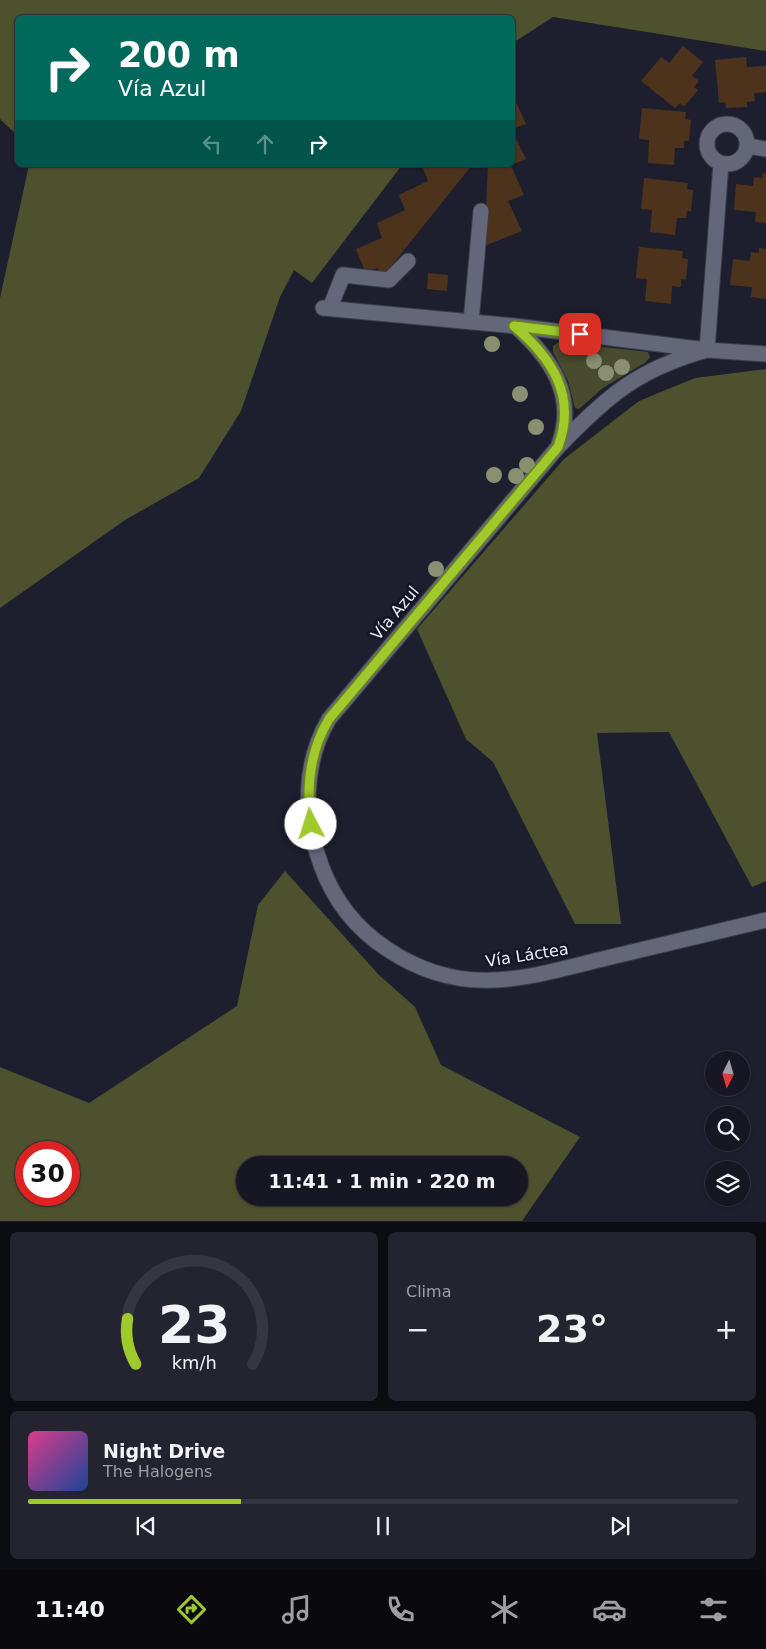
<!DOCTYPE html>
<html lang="es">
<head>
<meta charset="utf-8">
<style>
	:root { --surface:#161722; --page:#23242f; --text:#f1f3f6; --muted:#9e9fa5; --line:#353640; --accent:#a0c92b }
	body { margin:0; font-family:"DejaVu Sans",sans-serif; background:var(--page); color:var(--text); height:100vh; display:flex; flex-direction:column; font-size:19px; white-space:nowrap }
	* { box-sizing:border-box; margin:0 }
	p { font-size:16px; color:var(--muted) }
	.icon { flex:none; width:28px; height:28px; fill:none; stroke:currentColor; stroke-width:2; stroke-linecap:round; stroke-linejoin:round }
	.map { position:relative; height:1222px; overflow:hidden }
	.details { display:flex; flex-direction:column; gap:10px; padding:10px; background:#0c0d13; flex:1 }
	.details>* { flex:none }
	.banner { position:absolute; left:15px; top:15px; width:500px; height:152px; border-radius:8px; box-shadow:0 1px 4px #0004,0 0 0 1px var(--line); background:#00695c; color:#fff; overflow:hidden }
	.needle { width:32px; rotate:185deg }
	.controls { position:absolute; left:705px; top:1051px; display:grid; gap:10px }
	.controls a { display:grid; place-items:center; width:45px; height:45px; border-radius:50%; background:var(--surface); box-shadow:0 1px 4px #0004,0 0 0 1px var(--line); font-size:25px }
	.speed { position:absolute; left:15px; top:1141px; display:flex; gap:10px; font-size:25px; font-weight:700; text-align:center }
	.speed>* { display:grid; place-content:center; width:65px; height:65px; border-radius:50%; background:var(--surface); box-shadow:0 1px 4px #0004,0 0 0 1px var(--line); line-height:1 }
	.speed .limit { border:8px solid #d22; background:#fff; color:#111 }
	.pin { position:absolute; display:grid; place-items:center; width:42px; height:42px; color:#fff; margin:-21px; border-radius:10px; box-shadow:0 2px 8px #0006 }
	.me { position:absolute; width:55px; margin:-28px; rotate:355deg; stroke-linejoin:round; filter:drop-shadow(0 0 4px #0008) }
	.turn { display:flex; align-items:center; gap:18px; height:105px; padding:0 20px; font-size:22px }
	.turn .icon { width:65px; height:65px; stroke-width:2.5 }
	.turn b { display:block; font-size:35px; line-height:42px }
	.lanes { display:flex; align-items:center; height:48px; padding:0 20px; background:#0003; justify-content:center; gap:25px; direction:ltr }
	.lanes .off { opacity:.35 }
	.big { font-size:38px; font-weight:700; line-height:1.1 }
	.details .tile { flex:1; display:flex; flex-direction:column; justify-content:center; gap:8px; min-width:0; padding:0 18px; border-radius:8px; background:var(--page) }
	.details .dial { align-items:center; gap:0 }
	.dial svg { height:130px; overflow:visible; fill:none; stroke:var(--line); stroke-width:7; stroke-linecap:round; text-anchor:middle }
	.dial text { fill:var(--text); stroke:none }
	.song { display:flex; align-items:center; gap:15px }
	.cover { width:60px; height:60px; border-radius:8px; background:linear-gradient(135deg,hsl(330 70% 55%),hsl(220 70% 35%)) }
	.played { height:5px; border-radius:2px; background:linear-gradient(90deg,var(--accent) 30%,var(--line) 30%) }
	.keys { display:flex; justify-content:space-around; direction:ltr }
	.heat { display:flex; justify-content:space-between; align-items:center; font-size:28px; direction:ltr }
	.details .tiles { flex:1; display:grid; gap:10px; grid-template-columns:1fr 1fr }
	.tile:last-child { grid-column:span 2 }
	.trip { position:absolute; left:236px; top:1156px; width:292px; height:50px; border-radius:25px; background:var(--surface); box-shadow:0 1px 4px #0004,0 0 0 1px var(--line); font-weight:700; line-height:50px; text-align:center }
	.tab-bar { display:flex; height:80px; justify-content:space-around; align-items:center; background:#09090e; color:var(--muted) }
	.tab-bar .icon { width:35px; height:35px }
	.tab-bar .active { color:var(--accent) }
	.tab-bar b { font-size:22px; color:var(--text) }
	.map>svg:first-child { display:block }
</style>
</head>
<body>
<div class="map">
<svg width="766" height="1222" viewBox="0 0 766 1222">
	<rect width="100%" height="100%" fill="#1d1f2e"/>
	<!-- green -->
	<path fill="#484b2d" d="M 559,342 L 648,352 L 650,357 L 646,362 L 603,388 L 579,409 L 575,408 L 568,381 L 553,352 L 553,346 Z"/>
	<!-- forest -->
	<path fill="#4e512e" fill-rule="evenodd" d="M 0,0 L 766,0 L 766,51 L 553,17 L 513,43 L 512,18 L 18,18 L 17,135 L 0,119 Z
		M 29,165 L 402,165 L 312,283 L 294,270 L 280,297 L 241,411 L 199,478 L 125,520 L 0,608 L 0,298 Z
		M 766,369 L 766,881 L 752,887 L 669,732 L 597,733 L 621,924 L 575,924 L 493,762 L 466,739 L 417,629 L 564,459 L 639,401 L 695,378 Z
		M 285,871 L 379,975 L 415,1007 L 441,1065 L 580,1137 L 522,1221 L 0,1221 L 0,1067 L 89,1103 L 237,1006 L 258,905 ZM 26,1152 L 69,1152 L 69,1195 L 26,1195 ZM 245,1165 L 520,1165 L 520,1198 L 245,1198 Z"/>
	<!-- building -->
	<path fill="#4e331c" d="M 683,46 L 703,62 L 692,76 L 699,81 L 694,87 L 698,90 L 684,107 L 680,103 L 675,108 L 641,81 L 661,57 L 669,63 Z
		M 746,57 L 747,67 L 766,66 L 766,92 L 754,93 L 755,101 L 747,102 L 747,107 L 726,108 L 725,102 L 719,103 L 715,60 Z
		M 512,93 L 526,124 L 512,129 Z
		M 642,108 L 686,112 L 685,119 L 691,120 L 689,141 L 684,141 L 684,148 L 675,148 L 674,165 L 648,163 L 649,140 L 639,139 Z
		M 512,130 L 526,159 L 512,165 Z
		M 429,165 L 472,165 L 384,275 L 378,272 L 378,268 L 365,271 L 356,249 L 382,238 L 377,223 L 405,210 L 399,195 L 428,181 L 423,168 Z
		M 488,165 L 511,165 L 524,195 L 508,201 L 522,231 L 484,246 Z
		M 763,173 L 766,174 L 766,223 L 755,222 L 756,212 L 734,210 L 736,184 L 753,186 L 754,177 L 762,178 Z
		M 644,178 L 688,183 L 687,189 L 693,190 L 691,211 L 687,211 L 686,218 L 677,218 L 675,235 L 650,232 L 652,210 L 641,209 Z
		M 639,247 L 683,251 L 682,258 L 688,259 L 686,280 L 681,279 L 681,287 L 672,286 L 671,304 L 645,301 L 647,279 L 636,278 Z
		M 759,248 L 766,249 L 766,299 L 751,297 L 752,287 L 730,285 L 733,259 L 750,261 L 751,252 L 759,253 Z
		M 428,273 L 448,275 L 447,291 L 427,289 Z"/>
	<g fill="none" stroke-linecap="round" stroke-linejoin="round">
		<defs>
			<path id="minor" d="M707 144a20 20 0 1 1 40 0a20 20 0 1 1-40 0Z
				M 747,146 L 766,149
				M 323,308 L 515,326 L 707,350 L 766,354
				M 330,308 L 343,275 L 389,280 L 408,261
				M 471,322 L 481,211
				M 515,326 C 550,357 577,395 559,444
				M 707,350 C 638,369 607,396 558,447 L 329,719 C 303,763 303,817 321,865 C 334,901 355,928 387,949 C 466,1002 531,976 615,956 C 666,944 716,932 766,920
				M 707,350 L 721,163"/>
		</defs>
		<!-- minor casing -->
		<use href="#minor" stroke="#3a3c48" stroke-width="17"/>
		<!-- minor -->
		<use href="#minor" stroke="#636779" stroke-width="15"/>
	</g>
	<!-- trees -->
	<g fill="#8a8f72">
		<circle cx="492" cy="344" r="8"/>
		<circle cx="594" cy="361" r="8"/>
		<circle cx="622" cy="367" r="8"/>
		<circle cx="606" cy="373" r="8"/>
		<circle cx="520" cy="394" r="8"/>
		<circle cx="536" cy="427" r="8"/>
		<circle cx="527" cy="465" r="8"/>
		<circle cx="494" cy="475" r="8"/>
		<circle cx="516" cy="476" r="8"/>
		<circle cx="436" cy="569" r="8"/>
	</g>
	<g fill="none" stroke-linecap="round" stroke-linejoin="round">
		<defs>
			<path id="route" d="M 311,824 C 306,787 309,752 329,719 L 558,447 C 577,396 552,358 514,326 L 580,334"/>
		</defs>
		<!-- route casing -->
		<use href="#route" stroke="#68831c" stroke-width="12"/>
		<!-- route -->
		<use href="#route" stroke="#a0c92b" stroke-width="9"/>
	</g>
	<g text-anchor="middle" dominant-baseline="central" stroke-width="5" stroke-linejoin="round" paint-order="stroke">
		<!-- street labels -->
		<g font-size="16" fill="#edeffa" stroke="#141624">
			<text transform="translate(395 613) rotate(-50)">Vía Azul</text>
			<text transform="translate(527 955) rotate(-9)">Vía Láctea</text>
		</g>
	</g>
</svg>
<div class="controls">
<a><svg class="needle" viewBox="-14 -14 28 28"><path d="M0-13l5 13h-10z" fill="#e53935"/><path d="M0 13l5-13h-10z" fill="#9e9fa5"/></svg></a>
<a><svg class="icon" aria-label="search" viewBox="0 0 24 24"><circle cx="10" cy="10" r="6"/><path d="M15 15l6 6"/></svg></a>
<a><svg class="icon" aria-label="layers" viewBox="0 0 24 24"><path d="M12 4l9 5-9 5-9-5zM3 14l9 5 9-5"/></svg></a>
</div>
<div class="speed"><div class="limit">30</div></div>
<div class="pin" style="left:580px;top:334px;background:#d93025"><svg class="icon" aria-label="arrive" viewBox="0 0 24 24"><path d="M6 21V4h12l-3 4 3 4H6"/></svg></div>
<svg class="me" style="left:311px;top:824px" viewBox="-20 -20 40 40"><circle r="19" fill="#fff"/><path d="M0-13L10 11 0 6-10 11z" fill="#a0c92b"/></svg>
<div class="trip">11:41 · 1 min · 220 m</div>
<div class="banner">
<div class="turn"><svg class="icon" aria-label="right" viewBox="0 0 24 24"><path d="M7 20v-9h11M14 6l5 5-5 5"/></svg><div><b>200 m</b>Vía Azul</div></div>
<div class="lanes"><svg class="icon off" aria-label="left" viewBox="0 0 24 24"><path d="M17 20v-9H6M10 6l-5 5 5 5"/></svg><svg class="icon off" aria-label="ahead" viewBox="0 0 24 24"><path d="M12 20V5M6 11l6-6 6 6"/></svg><svg class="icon" aria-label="right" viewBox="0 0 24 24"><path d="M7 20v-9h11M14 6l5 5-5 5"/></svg></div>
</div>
</div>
<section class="details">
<div class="tiles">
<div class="tile dial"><svg viewBox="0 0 100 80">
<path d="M14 69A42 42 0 1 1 86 69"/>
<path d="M14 69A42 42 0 0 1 9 41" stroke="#a0c92b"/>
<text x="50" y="56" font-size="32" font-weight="700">23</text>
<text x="50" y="72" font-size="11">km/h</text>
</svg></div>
<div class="tile"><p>Clima</p>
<div class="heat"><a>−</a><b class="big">23°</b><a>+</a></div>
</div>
<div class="tile">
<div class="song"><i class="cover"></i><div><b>Night Drive</b><p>The Halogens</p></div></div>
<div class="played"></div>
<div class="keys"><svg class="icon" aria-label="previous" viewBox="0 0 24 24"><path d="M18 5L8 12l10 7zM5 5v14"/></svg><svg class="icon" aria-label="pause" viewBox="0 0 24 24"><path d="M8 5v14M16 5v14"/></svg><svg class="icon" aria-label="next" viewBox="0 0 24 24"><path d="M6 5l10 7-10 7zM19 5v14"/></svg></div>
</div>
</div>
</section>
<nav class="tab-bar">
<b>11:40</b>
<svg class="icon active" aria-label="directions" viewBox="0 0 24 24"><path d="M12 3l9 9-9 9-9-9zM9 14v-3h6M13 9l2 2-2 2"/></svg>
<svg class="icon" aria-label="music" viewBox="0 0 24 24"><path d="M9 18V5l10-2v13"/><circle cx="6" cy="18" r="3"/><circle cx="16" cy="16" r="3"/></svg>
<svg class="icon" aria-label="phone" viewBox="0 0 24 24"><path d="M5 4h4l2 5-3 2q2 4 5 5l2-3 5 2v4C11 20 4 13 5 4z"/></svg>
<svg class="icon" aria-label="climate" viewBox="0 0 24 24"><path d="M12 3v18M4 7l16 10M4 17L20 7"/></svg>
<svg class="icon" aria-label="car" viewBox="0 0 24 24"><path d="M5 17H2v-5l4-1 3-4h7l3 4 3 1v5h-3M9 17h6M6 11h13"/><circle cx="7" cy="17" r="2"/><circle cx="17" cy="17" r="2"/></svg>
<svg class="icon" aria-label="filters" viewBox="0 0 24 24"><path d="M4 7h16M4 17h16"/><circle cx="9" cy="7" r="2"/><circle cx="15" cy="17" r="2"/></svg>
</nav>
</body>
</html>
